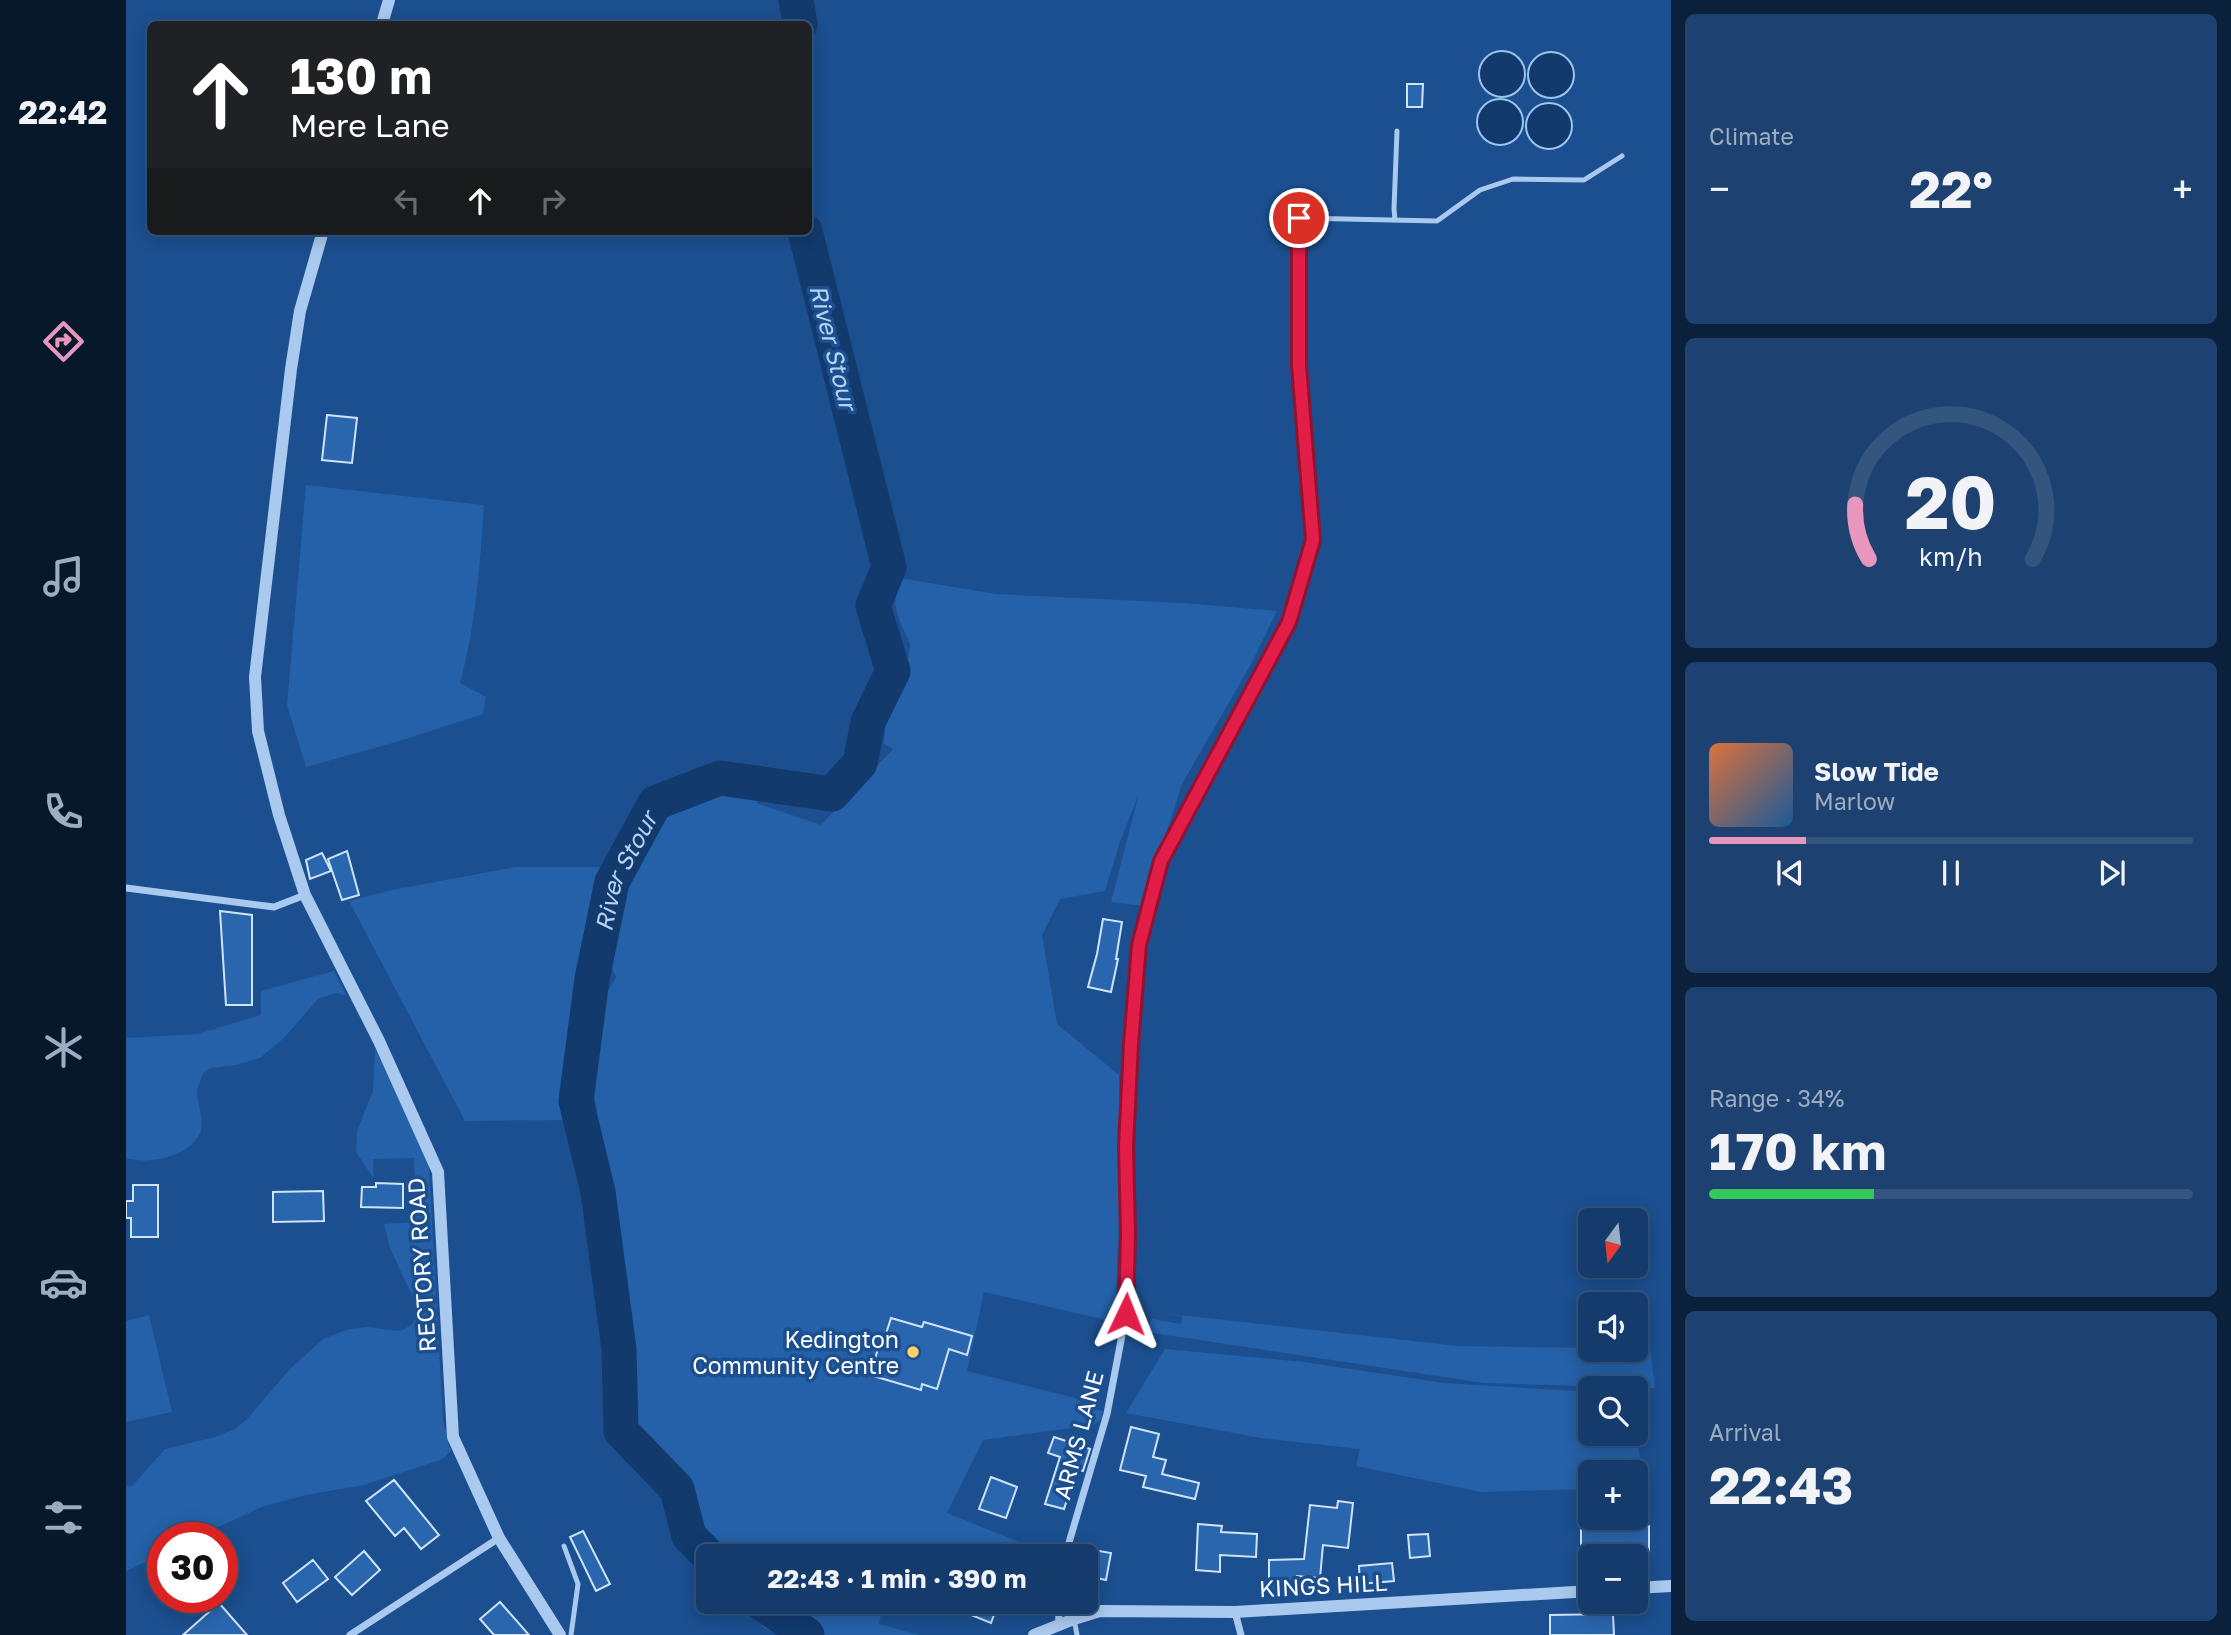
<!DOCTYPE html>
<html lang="en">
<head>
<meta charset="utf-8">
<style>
	:root { --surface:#143b6b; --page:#1d4271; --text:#f1f3f6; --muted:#9dadc1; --line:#33557e; --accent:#e797bd }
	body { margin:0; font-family:"Golos Text",sans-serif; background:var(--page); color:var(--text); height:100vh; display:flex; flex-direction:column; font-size:26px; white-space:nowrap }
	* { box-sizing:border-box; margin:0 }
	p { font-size:23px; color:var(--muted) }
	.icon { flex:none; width:38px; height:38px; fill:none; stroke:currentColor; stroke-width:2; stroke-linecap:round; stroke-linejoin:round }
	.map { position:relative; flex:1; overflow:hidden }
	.details { display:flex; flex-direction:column; gap:14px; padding:14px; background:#0b203b; width:560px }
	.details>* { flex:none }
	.guide { position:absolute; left:21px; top:21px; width:665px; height:214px; border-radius:10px; box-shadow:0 4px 18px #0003,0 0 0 2px var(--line); background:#202124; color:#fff; overflow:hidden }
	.needle { width:46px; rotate:195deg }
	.controls { position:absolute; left:1452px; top:1208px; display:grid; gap:14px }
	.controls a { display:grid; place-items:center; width:70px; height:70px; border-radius:10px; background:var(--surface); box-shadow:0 4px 18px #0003,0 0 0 2px var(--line); font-size:35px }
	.speed { position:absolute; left:21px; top:1522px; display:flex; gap:14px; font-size:35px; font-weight:700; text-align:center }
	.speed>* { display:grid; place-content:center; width:91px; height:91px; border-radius:50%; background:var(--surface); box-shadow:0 4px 18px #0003,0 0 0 2px var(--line); line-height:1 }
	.speed .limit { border:10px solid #d22; background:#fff; color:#111 }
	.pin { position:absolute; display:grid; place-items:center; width:60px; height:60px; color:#fff; margin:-30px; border:4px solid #fff; border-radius:50%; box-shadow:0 2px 7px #0007 }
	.me { position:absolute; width:77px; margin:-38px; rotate:2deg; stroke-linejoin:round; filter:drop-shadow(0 0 5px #0008) }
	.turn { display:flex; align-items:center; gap:24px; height:147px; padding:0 28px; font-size:32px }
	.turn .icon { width:91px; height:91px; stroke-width:2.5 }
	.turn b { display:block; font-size:49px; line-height:60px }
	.lanes { display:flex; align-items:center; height:66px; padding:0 28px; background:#0003; justify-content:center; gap:35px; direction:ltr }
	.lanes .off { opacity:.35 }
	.big { font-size:52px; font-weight:700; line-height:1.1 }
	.details .tile { flex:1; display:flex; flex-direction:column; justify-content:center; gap:10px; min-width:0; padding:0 24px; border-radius:10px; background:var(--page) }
	.details .dial { align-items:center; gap:0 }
	.dial svg { height:182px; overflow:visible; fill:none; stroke:var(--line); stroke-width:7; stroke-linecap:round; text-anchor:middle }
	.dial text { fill:var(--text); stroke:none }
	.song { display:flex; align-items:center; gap:21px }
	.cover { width:84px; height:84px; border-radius:10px; background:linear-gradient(135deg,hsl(20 70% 55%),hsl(210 70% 35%)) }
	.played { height:7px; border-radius:4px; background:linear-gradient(90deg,var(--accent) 20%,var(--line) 20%) }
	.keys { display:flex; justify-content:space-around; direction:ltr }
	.heat { display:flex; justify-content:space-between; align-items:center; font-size:38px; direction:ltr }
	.charge { height:10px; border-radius:5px; background:linear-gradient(90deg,#34c759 34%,var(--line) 0) }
	.trip { position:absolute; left:570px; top:1544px; width:402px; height:70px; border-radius:10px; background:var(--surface); box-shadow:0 4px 18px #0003,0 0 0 2px var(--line); font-weight:700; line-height:70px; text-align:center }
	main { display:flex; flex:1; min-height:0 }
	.tabs { display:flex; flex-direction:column; width:126px; justify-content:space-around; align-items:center; background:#08182b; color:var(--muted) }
	.tabs .icon { width:49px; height:49px }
	.tabs .selected { color:var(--accent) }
	.tabs b { font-size:32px; color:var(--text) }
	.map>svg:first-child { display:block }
</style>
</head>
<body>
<main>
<nav class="tabs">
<b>22:42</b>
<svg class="icon selected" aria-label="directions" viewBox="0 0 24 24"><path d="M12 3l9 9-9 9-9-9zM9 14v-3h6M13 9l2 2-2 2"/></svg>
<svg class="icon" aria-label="music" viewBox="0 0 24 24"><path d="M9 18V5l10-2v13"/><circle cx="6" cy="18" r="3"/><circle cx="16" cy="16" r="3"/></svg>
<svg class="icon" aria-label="phone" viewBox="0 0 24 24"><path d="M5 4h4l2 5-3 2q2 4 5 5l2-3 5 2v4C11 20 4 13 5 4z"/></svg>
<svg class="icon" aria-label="climate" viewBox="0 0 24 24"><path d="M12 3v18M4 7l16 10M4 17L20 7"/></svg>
<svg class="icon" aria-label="car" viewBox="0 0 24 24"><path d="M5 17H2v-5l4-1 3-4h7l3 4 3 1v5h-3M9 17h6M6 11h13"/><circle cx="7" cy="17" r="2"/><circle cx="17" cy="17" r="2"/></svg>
<svg class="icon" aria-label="filters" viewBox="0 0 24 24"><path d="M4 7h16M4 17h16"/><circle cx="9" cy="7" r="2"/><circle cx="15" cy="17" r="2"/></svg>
</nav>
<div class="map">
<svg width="1545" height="1635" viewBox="0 0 1545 1635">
	<rect width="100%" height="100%" fill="#1b4f8f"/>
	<!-- green -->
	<path fill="#2461a8" d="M 180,485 L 358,505 C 354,564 350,626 334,683 L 360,697 L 357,714 L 267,743 L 180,767 L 161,705 Z
		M 773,578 L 870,594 L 1057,603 L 1151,611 L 1124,666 L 1056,784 L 1017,906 L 985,902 L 1013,793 L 993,845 L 979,891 L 934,899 L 916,935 L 931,1024 L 993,1075 L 995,1171 L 989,1322 L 858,1292 L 841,1371 L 949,1398 L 981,1414 L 968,1425 L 857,1440 L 821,1513 L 928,1556 L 854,1556 L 845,1551 L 842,1556 L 583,1556 L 583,1571 L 557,1532 L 541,1493 L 495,1440 L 486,1416 L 484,1343 L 449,1120 L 339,1121 L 223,901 L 266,890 L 389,867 L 481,867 L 473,889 L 448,1062 L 448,1075 L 456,1096 L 450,1118 L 471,1110 L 463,1068 L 477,1000 L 490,977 L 481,958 L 487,917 L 492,902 L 503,882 L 498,876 C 502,866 504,854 509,844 C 524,816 564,785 596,781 C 611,778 630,782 645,783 L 636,798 L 630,803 L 695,825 L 767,749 L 758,744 L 761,704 L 770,684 L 781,668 L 784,644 L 774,622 L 769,604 Z
		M 208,971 L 220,995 L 209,993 L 192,999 L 158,1038 L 134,1058 L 110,1065 L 85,1068 L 78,1072 C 75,1079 71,1087 71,1094 C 72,1106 79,1121 74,1133 C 64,1157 22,1165 0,1158 L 0,1038 L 71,1034 L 135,1015 L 135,991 Z
		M 249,1049 L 302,1151 L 317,1419 L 318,1427 L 327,1437 L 322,1444 L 325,1450 L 317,1459 L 238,1485 L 180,1495 L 138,1506 L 68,1538 L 37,1538 L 37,1554 L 0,1571 L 0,1486 L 6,1486 L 39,1449 L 89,1437 L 109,1429 L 120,1420 L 164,1369 L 197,1339 L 223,1329 L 242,1327 L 271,1331 L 277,1330 L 286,1324 L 291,1312 L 288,1300 L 264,1248 L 258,1224 L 290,1222 L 288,1158 L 247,1159 L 248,1179 L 230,1152 L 231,1131 L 247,1091 Z
		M 1036,1313 L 1332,1346 L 1524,1349 L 1529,1388 L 1358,1383 L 1020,1332 L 1026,1319 L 1055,1324 L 1056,1316 Z
		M 23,1315 L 46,1412 L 0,1422 L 0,1321 Z
		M 1039,1349 L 1178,1362 L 1318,1383 L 1465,1392 L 1465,1433 L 1510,1433 L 1519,1488 L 1510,1488 L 1510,1472 L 1465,1472 L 1465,1489 L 1355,1492 L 1230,1466 L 1234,1449 L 1135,1438 L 1000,1413 Z
		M 610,1601 L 758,1601 L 753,1624 L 793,1635 L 651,1635 L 639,1628 Z"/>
	<!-- water -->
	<path fill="#123a6d" stroke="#9cc4f0" stroke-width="2" d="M1353 74a23 23 0 1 1 46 0a23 23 0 1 1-46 0Z
		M1402 75a23 23 0 1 1 46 0a23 23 0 1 1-46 0Z
		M1351 122a23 23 0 1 1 46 0a23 23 0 1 1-46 0Z
		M1400 126a23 23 0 1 1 46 0a23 23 0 1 1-46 0Z"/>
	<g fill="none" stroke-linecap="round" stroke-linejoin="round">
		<!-- river -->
		<g stroke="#123a6d" stroke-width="35">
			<path d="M 670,0 L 674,24"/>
			<path id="s1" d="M 583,1556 L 563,1536 L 551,1489 L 495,1431 L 493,1349 L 472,1192 L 450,1101 L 466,979 L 486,882 L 529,803 L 594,778 L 706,794 L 734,763 L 742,722 L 767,671 L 747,606 L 763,567 L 679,231"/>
			<path d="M 633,1601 L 681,1635"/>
		</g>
	</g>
	<!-- building -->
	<path fill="#2a66ad" stroke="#cfe3fa" stroke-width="2" d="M 1281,84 L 1297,84 L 1296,107 L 1281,107 Z
		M 201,415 L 231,418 L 226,463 L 196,460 Z
		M 221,851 L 233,895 L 216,900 L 202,859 Z
		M 196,853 L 205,871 L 184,879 L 180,860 Z
		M 94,911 L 126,915 L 126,1005 L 100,1005 Z
		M 977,919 L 996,922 L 990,959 L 992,959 L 985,992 L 962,987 L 971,954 Z
		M 250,1183 L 277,1184 L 277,1208 L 235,1207 L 236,1187 L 250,1187 Z
		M 7,1185 L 32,1185 L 32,1237 L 5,1237 L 5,1218 L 0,1218 L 0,1201 L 7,1201 Z
		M 197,1191 L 198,1221 L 147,1222 L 147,1192 Z
		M 765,1318 L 796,1327 L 798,1322 L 846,1336 L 841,1355 L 823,1349 L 811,1389 L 796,1384 L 795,1390 L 744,1375 L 755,1339 L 758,1340 Z
		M 1005,1427 L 1033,1434 L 1027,1457 L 1040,1460 L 1036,1474 L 1073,1483 L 1069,1499 L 1017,1487 L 1020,1476 L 994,1470 Z
		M 928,1437 L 964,1449 L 957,1471 L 951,1469 L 938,1509 L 919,1504 L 934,1457 L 922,1453 Z
		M 865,1477 L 891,1487 L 880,1518 L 853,1509 Z
		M 268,1480 L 313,1535 L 295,1549 L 278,1528 L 269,1536 L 240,1501 Z
		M 1212,1501 L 1227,1503 L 1222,1548 L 1197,1545 L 1194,1578 L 1171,1576 L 1171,1593 L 1143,1593 L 1143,1560 L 1178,1559 L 1184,1505 L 1211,1508 Z
		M 1072,1524 L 1096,1526 L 1095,1532 L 1131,1534 L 1130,1557 L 1094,1555 L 1094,1572 L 1070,1570 Z
		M 1523,1526 L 1523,1553 L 1472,1553 L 1472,1551 L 1455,1551 L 1455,1527 Z
		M 457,1531 L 484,1584 L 470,1591 L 444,1537 Z
		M 1302,1534 L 1304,1556 L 1284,1558 L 1282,1535 Z
		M 961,1549 L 985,1553 L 980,1580 L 961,1576 Z
		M 238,1551 L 254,1570 L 226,1595 L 209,1577 Z
		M 187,1560 L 202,1579 L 171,1602 L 157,1583 Z
		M 1266,1563 L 1268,1581 L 1234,1584 L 1233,1566 Z
		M 850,1601 L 873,1601 L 865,1623 L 845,1615 Z
		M 374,1602 L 403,1635 L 368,1635 L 354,1619 Z
		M 93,1603 L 121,1635 L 57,1635 Z
		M 1487,1614 L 1488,1635 L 1424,1635 L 1424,1615 Z"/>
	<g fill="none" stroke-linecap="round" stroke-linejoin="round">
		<!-- service -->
		<path stroke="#a9c9ee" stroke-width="5" d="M 1269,220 L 1268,209 L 1271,131
			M 1013,945 L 1035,861 L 1163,622 L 1187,540 L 1173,365 L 1173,218 L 1311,221 L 1354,190 L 1387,179 L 1458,180 L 1496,156
			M 982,1334 L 996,1337
			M 438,1546 L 452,1584 L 445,1635
			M 948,1619 L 951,1635"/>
		<!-- minor -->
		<path stroke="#a9c9ee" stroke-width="7" d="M 0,888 L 148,907 L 179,895
			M 939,1556 L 981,1414 L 1000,1314 L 1002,1234 L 1000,1145 L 1005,1044 L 1013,945
			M 932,1601 L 933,1624
			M 1109,1612 L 1115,1635
			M 224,1635 L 373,1538"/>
		<!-- tertiary -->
		<path stroke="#a9c9ee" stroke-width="12" d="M 256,24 L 263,0
			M 197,231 L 174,311 L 165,369 L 129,677 L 132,731 L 153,815 L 179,895 L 253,1041 L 312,1172 L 327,1437 L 373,1538 L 434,1635
			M 1510,1588 L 1545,1586
			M 908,1635 L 948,1619 L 974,1611 L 1109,1612 L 1465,1591"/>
	</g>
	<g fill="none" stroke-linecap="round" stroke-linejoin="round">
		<defs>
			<path id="route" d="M 1000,1314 L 1002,1234 L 1000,1146 L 1005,1044 L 1013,945 L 1035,861 L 1163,622 L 1187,540 L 1173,365 L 1173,218"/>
		</defs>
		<!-- route casing -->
		<use href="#route" stroke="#92132f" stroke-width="18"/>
		<!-- route -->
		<use href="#route" stroke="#e11d48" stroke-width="12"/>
	</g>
	<!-- markers -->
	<circle fill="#ffd166" stroke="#1b4f8f" stroke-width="2.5" cx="787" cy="1352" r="7"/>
	<g text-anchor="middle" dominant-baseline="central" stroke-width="7" stroke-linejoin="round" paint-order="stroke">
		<!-- street labels -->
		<g font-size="23" fill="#fff" stroke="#1b4f8f">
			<text transform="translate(295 1265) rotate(-94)">RECTORY ROAD</text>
			<text transform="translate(952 1435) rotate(-75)">ARMS LANE</text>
			<text transform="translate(1197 1585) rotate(-3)">KINGS HILL</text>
		</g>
		<!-- poi labels -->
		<g font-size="23" fill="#fff" stroke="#1b4f8f" text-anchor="end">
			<text x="773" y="1339">Kedington<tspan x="773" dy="26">Community Centre</tspan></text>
		</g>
		<!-- water labels -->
		<g font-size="24" font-style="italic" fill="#b5d3f5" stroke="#1b4f8f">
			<text transform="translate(708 347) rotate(76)">River Stour</text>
			<text stroke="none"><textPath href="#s1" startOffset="728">River Stour</textPath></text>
		</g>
	</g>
</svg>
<div class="controls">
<a><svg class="needle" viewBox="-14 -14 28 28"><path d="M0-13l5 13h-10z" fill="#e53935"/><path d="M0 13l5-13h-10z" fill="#9dadc1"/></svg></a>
<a><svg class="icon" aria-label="sound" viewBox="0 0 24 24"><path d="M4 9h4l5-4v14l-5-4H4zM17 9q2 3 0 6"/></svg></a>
<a><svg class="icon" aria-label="search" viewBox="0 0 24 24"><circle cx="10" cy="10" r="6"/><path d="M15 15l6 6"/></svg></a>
<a>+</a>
<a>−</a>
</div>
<div class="speed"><div class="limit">30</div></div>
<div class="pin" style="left:1173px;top:218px;background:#d93025"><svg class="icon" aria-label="arrive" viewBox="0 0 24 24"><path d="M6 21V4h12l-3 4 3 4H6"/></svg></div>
<svg class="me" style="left:1000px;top:1314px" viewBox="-20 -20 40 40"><path d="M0-17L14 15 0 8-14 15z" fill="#e11d48" stroke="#fff" stroke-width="4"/></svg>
<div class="trip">22:43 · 1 min · 390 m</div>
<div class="guide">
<div class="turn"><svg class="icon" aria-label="ahead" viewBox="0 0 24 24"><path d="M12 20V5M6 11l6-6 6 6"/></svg><div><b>130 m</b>Mere Lane</div></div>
<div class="lanes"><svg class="icon off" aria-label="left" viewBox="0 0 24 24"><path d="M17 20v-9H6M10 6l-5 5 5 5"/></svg><svg class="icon" aria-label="ahead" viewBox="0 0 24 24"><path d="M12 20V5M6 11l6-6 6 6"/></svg><svg class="icon off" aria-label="right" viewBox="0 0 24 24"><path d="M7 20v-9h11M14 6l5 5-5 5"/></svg></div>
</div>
</div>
<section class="details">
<div class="tile"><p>Climate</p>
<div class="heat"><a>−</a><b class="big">22°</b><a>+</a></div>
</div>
<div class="tile dial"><svg viewBox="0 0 100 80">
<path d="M14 69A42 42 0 1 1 86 69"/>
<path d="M14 69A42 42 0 0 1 8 45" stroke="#e797bd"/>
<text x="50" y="56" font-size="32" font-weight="700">20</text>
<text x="50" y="72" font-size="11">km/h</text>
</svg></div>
<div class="tile">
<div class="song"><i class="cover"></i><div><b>Slow Tide</b><p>Marlow</p></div></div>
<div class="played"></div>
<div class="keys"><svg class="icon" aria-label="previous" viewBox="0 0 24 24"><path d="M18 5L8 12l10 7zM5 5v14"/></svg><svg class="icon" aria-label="pause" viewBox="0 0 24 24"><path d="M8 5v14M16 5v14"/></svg><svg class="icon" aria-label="next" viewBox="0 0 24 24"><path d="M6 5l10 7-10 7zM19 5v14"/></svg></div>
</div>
<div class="tile"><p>Range · 34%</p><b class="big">170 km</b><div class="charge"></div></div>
<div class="tile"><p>Arrival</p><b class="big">22:43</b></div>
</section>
</main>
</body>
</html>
